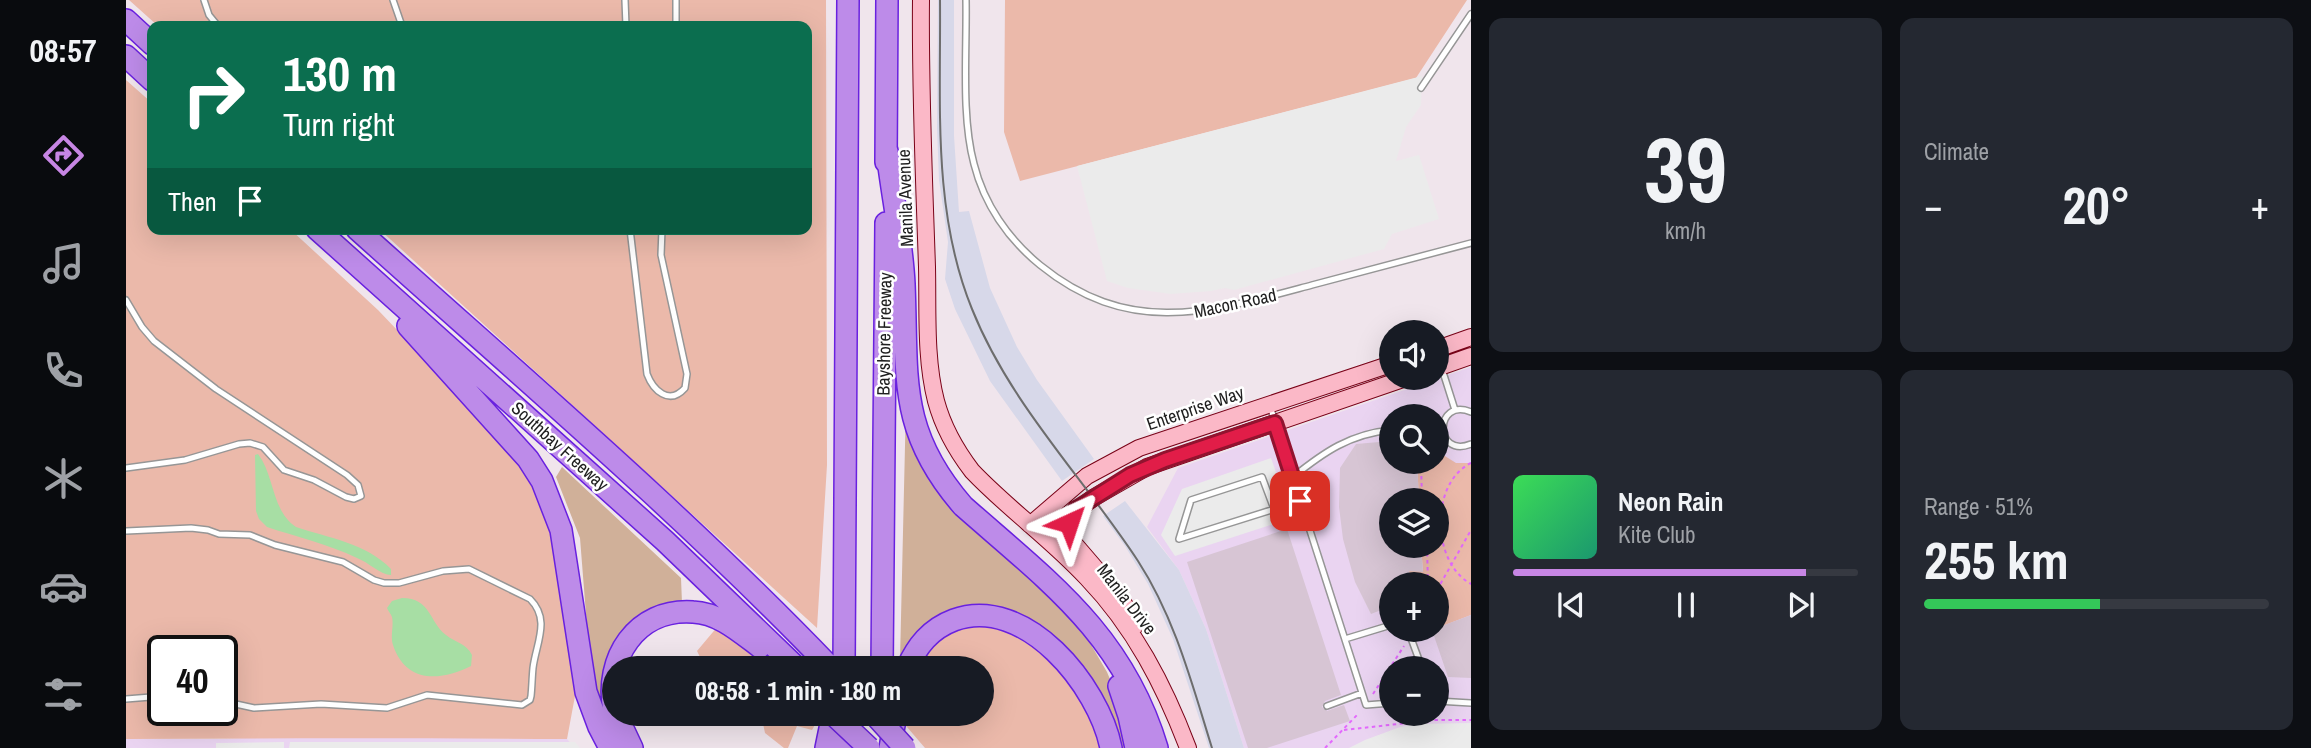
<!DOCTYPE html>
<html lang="en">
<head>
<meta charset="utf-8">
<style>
	:root { --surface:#171b24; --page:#242831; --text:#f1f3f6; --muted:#9ea1a6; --line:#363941; --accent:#c786e4 }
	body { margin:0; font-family:"Archivo Narrow",sans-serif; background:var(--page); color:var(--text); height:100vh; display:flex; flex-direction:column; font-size:26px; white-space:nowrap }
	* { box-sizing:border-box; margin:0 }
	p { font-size:23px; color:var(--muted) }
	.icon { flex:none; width:38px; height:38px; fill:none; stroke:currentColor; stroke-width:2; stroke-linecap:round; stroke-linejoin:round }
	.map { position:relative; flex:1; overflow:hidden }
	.drawer { display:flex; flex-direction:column; gap:18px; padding:18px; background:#0d0f14; width:840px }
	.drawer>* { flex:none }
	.hud { position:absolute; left:21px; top:21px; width:665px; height:214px; border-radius:14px; box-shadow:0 7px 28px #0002; background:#0b6e4f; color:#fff; overflow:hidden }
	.controls { position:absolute; left:1253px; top:320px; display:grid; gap:14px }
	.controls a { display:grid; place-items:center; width:70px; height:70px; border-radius:50%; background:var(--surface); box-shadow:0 7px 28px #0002; font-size:35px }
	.speed { position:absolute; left:21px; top:635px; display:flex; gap:14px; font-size:35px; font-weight:700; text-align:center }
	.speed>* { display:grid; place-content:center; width:91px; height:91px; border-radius:50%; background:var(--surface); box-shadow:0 7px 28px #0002; line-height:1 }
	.speed .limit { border:4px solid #111; border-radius:10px; background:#fff; color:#111 }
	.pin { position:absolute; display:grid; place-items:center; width:60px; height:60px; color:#fff; margin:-30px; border-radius:14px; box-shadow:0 4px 10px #0006 }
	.me { position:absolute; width:77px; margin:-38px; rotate:42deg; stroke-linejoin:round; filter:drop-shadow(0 0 5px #0008) }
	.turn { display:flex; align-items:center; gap:24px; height:147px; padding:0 21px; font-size:32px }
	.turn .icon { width:91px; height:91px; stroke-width:2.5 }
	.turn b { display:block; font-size:49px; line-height:60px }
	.then { display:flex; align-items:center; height:66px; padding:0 21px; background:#0003; gap:14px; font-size:26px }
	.big { font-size:52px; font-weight:700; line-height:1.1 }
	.drawer .widget { flex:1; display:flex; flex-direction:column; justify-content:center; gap:10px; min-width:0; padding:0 24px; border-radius:14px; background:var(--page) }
	.drawer .dial { align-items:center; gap:0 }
	.dial b { font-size:91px; line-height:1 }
	.song { display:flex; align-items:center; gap:21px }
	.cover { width:84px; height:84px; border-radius:10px; background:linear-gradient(135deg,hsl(130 70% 55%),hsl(160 70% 35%)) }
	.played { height:7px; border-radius:4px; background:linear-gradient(90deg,var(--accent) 85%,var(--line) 85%) }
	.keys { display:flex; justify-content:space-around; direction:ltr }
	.heat { display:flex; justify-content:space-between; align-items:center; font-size:38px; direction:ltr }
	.charge { height:10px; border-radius:5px; background:linear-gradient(90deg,#34c759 51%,var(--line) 0) }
	.drawer .tiles { flex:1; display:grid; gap:18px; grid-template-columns:repeat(2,1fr) }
	.trip { position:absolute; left:476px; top:656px; width:392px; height:70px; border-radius:35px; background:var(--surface); box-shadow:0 7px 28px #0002; font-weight:700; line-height:70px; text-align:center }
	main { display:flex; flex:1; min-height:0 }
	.tab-bar { display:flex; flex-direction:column; width:126px; justify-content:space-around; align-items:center; background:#090b0e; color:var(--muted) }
	.tab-bar .icon { width:49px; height:49px }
	.tab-bar .current { color:var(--accent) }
	.tab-bar b { font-size:32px; color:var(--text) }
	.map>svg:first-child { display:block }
</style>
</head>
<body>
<main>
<nav class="tab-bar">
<b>08:57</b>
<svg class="icon current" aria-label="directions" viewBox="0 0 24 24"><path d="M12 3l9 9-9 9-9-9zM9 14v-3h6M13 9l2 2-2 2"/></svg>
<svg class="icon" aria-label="music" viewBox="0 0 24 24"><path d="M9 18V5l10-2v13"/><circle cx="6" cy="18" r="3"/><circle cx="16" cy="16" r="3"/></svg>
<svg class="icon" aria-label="phone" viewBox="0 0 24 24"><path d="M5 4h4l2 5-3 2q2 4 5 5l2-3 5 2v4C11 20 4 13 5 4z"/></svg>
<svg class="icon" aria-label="climate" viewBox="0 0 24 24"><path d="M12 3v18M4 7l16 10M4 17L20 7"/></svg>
<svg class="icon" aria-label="car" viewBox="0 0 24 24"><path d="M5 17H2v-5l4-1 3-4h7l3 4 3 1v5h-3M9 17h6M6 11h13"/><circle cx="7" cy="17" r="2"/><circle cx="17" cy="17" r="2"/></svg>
<svg class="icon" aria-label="filters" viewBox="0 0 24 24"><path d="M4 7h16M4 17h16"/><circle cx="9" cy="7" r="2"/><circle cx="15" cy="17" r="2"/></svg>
</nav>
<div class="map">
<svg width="1345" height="748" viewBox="0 0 1345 748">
	<rect width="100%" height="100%" fill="#f0e5ec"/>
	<!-- commercial -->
	<path fill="#ead4f1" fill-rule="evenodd" d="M 1345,367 L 1345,748 L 1118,748 L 1080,629 L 1053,570 L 1021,527 L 1052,468 ZM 1265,416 L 1311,416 L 1311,462 L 1265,462 ZM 1265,500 L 1311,500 L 1311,546 L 1265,546 ZM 1265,584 L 1311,584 L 1311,630 L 1265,630 ZM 1265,668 L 1311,668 L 1311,714 L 1265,714 Z
		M 166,736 L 441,739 L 449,748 L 0,748 L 0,739 L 97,739 Z"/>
	<!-- industrial -->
	<path fill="#d7d8e9" d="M 812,0 L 828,0 L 828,136 L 833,212 L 843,211 L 864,288 L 891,347 L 911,380 L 968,459 L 936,481 L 864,381 L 829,309 L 819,279 L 822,242 L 813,180 L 811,128 Z
		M 999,501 L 1053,570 L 1080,629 L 1118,748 L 1083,748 L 1047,639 L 1022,584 L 999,546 L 977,516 Z"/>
	<!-- grass -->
	<path fill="#ebb9aa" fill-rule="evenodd" d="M 3,0 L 700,0 L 701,465 L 691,628 L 253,229 L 681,229 L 681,26 L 32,26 Z
		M 879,0 L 1341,0 L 1290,78 L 894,181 L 878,132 Z
		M 0,80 L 26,103 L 26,229 L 164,229 L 252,310 L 378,442 L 412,493 L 429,537 L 447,660 L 449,696 L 441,739 C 294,738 147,738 0,739 ZM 37,651 L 96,651 L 96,710 L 37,710 Z
		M 1311,451 L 1330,463 L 1345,463 L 1345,615 L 1311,628 L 1311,584 L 1286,584 L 1283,571 L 1297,571 L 1295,546 L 1311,546 L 1311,500 L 1293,500 L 1291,462 L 1311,462 Z
		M 841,622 L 887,629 L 946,676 L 980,748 L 799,748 L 775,720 L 776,714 L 856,714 L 856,668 L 787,668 L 803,642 Z
		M 592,626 L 621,643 L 647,668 L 583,668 L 577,663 L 571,651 Z
		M 635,714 L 692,714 L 694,716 L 686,730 L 671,726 L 662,748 L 658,748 L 639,733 Z"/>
	<!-- forest -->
	<path fill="#d0b099" d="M 780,403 L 797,457 L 947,614 L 981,672 L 991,696 L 1006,748 L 991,748 L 972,695 L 855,608 L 774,661 Z
		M 436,467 L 555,578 L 556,603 L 509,622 L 488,643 L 479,676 L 501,748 L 466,690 L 454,538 L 430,477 Z"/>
	<!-- parking -->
	<path fill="#ebebeb" d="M 1296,76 L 1295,105 L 1280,127 L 1270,161 L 1293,155 L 1313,219 L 1266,234 L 1258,249 L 1108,290 L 1099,288 L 1085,291 L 1045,294 L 1002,288 L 981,281 L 951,166 Z
		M 1145,458 L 1166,518 L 1049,556 L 1035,535 L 1056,489 Z
		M 1345,723 L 1345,748 L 1223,748 L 1239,740 L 1274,727 L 1291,724 Z
		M 158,742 L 158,748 L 90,748 L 90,743 Z
		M 164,742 L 449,742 L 454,748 L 163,748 Z"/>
	<!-- water -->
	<path fill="#a7dea4" d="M 132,454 C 149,476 145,510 170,527 C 203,538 240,543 265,569 L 265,575 C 255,575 242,562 231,558 C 202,544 171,537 141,527 L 133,519 L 130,511 L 129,455 Z
		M 276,598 C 305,598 303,622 320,635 C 330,643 340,643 346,655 L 345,666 C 315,681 280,684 267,645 C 264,636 268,626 266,617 C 265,614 262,611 261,608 L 266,601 Z"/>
	<!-- building -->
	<path fill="#d7c5d4" d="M 1265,441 L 1265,462 L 1291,462 L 1293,500 L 1265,500 L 1265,546 L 1295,546 L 1297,572 L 1283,571 L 1286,584 L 1265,584 L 1265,606 L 1245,614 L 1229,582 L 1217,539 L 1213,507 L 1214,468 L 1230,444 Z
		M 1161,529 L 1215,695 L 1199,701 L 1196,707 L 1201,711 L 1218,705 L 1224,721 L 1141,748 L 1122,748 L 1061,562 Z
		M 1345,615 L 1345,678 L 1322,677 L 1306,630 L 1311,630 L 1311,628 Z"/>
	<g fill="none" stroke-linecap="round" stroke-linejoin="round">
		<defs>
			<path id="lane" d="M 78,0 L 83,15 L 92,26
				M 267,0 L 276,26
				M 499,0 L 500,26
				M 840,0 C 841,51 835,116 848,164 C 858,204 882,239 914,265 C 1004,338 1085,312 1186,285 C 1239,271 1292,257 1345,243
				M 550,26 L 550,0
				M 1295,88 L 1345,14
				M 504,229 L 521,374 C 527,390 543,406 559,388 L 561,374 L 535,255 L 536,229
				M 0,300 L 16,327 L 28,341 L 90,389 L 221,475 L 232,485 L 235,496 L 228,499 L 220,497 L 188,480 L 158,470 L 137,447 L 124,443 L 113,444 L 59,460 L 0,468
				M 1316,369 L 1329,410
				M 1144,406 L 1240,705 L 1265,703
				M 1345,412 C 1308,397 1308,459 1345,444
				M 1167,477 C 1198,452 1224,434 1265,430
				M 1148,509 L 1136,477 L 1065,500 L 1053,539 L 1174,501
				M 0,531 L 65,528 L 82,530 L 93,534 L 124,535 L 149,545 L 217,562 L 248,580 L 258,583 L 273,583 L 317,571 L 343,569 L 404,599 C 425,620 410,643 407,668 C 406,678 406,687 405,696 L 404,700 L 396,705 L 301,695 L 261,708 L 195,704 L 128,708 L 96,701
				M 1282,630 L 1296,668
				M 1219,639 L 1265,625
				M 0,699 L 37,696
				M 1311,701 L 1345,703
				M 1201,706 L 1236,693"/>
			<path id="secondary" d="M 795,0 C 794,89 798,178 801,267 C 802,311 799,358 810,401 C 817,427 830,450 846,471 C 882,509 925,539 961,578 C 1008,627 1038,685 1062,748
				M 1311,349 L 1345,337
				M 1311,368 L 1345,356
				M 950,509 L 943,523 L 946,541 L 989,591 L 1009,620 L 1009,626
				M 904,525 L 961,476 L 1013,448 L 1265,364
				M 917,536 L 967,498 L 1021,467 L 1280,378"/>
			<path id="highway" d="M 0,20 L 26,44
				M 0,56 L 26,80
				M 761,151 C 766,195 776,240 778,284 C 782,377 771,430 837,506 C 922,581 997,634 1031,748
				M 760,162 L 761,0
				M 191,229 L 539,541 L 671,668
				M 231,229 C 391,373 556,513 705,668
				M 282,326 L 402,459 L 416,481 L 435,530 L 460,692 L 473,727 L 484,748
				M 718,668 L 722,0
				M 756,668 L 760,223
				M 781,668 C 791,646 804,629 828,620 C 899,594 973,686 985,748
				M 993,686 L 1003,716 L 1010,748
				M 488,710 C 478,659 510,608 567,612 C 593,613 614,632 634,647
				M 490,714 L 506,748
				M 718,714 L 719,748
				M 700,748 L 707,714
				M 764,748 L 770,714"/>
		</defs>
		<!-- lane casing -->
		<use href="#lane" stroke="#969696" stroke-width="8"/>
		<!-- secondary casing -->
		<use href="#secondary" stroke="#790217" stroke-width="18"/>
		<!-- highway casing -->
		<use href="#highway" stroke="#6921df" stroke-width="24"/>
		<!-- path -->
		<path stroke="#e369fd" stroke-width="2" stroke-dasharray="3.5 3.5" stroke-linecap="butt" d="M 1295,462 L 1296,500
			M 1345,463 C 1304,483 1305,562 1345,584
			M 1301,546 L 1302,584 L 1313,584
			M 1311,590 L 1345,530
			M 1247,694 L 1278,646
			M 1218,730 L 1308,720 L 1345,720
			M 1199,748 L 1233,713"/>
		<!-- lane -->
		<use href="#lane" stroke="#fff" stroke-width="5"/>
		<!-- secondary -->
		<use href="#secondary" stroke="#fbb8c7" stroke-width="16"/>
		<!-- highway -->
		<use href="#highway" stroke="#bd8be9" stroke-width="21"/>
		<!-- tram -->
		<path stroke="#6d6d6d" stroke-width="2" d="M 814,0 C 815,103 806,211 846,309 C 884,404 957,477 1012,561 C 1049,618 1066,684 1086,748"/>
		<defs>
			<path id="highway-bridge" d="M 707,714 L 743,748
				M 748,714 L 779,748"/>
		</defs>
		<!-- highway-bridge casing -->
		<use href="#highway-bridge" stroke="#6921df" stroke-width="24" stroke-linecap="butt"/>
		<!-- highway-bridge -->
		<use href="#highway-bridge" stroke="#bd8be9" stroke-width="21"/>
	</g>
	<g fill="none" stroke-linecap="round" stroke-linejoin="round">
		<defs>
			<path id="route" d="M 943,523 L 950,509 L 1004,475 L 1039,460 L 1149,423 L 1174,501"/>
		</defs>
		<!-- route casing -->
		<use href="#route" stroke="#92132f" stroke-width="18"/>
		<!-- route -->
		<use href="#route" stroke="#e11d48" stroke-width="12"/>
	</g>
	<g text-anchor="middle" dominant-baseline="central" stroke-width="5" stroke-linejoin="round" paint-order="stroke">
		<!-- street labels -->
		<g font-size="18" fill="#1f1f1f" stroke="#fff">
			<text transform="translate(779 198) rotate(-92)">Manila Avenue</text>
			<text transform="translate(1109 303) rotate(-12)">Macon Road</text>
			<text transform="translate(758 334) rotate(-89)">Bayshore Freeway</text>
			<text transform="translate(1069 408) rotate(-19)">Enterprise Way</text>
			<text transform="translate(434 446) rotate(42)">Southbay Freeway</text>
			<text transform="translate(1001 599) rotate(52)">Manila Drive</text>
		</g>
	</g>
</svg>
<div class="controls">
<a><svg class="icon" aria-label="sound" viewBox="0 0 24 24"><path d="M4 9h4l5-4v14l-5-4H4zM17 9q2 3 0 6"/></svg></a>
<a><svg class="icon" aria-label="search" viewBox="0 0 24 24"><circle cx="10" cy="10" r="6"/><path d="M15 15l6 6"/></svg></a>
<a><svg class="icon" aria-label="layers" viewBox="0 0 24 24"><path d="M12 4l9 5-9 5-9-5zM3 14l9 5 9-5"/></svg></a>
<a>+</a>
<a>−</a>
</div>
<div class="speed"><div class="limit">40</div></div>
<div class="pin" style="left:1174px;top:501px;background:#d93025"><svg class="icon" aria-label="arrive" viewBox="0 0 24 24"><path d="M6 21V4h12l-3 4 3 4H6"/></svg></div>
<svg class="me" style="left:943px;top:523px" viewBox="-20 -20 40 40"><path d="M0-17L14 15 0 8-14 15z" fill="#e11d48" stroke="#fff" stroke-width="4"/></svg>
<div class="trip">08:58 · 1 min · 180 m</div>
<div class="hud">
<div class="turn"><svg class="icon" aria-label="right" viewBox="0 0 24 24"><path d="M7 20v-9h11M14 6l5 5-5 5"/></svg><div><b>130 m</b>Turn right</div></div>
<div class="then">Then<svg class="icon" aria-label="arrive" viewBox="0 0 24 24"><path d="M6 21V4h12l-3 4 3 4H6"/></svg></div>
</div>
</div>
<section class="drawer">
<div class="tiles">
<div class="widget dial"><b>39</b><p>km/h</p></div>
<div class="widget"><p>Climate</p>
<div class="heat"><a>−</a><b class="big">20°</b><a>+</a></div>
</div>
<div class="widget">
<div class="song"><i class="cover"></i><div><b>Neon Rain</b><p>Kite Club</p></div></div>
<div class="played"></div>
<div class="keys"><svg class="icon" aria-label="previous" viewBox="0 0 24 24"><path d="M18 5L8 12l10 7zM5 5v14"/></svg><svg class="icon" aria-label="pause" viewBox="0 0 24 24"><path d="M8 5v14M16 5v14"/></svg><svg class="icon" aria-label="next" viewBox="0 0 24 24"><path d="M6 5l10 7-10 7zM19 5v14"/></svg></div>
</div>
<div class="widget"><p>Range · 51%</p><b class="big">255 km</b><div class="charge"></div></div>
</div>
</section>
</main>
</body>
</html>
